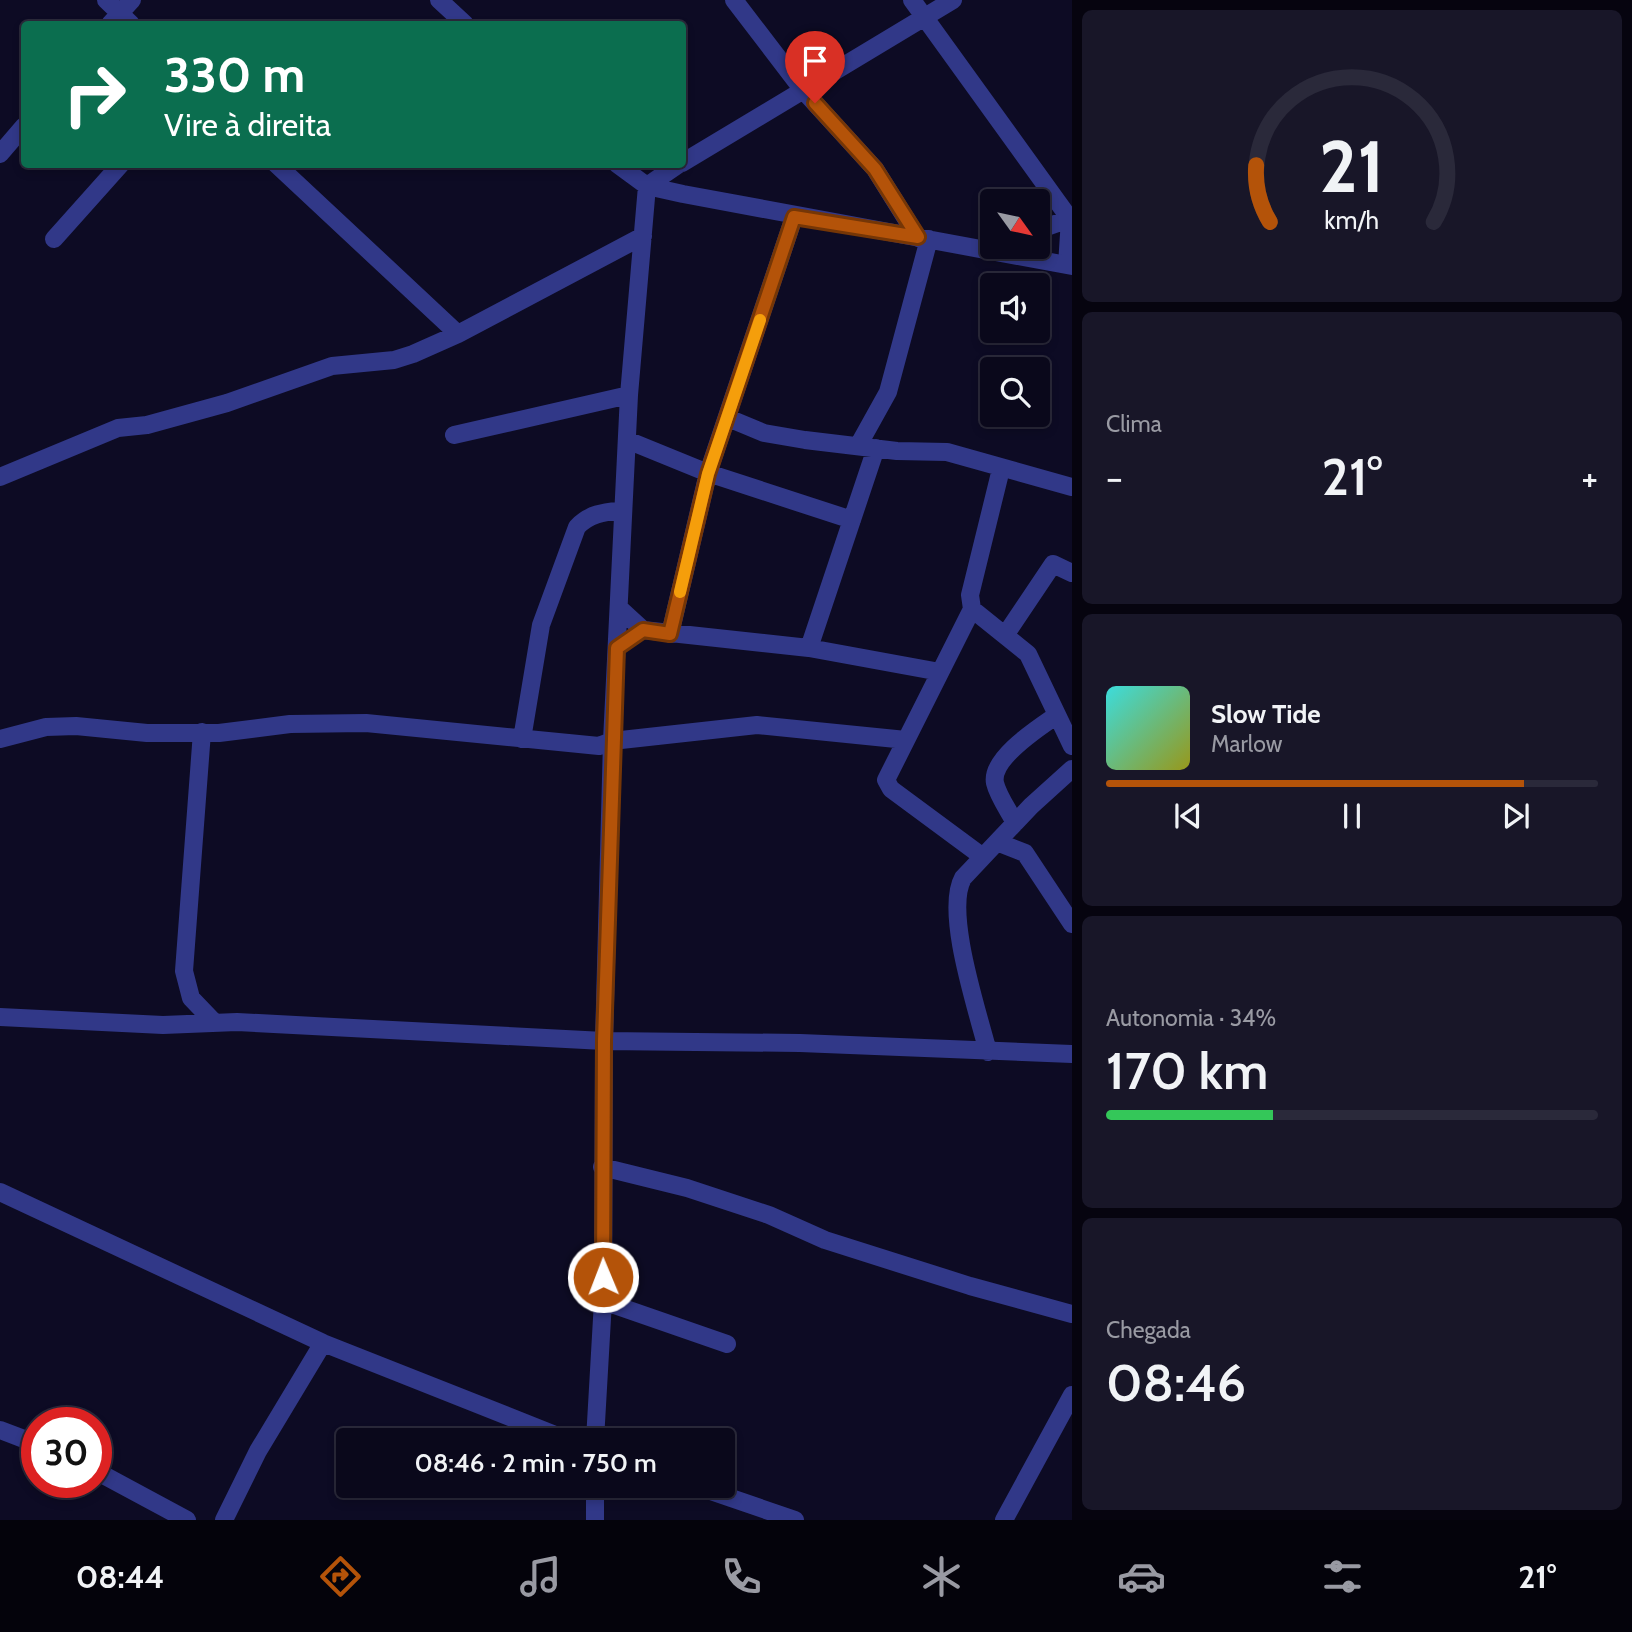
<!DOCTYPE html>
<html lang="pt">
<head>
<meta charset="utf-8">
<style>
	:root { --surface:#0a081b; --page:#181628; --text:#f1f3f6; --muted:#999aa3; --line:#2a293a; --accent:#b45309 }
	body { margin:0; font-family:Cabin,sans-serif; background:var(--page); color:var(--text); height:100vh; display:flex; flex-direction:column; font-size:26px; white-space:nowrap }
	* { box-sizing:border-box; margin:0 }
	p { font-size:23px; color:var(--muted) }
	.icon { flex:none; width:38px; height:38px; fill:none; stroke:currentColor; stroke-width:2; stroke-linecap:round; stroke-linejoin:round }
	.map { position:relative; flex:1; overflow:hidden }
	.sheet { display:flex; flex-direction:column; gap:10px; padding:10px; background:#06040f; width:560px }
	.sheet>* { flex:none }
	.banner { position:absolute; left:21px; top:21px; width:665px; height:147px; border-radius:7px; box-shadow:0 4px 10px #0003,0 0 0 2px var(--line); background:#0b6e4f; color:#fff; overflow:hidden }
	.needle { width:46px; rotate:123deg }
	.buttons { position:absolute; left:980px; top:189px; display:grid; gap:14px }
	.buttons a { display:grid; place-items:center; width:70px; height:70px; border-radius:7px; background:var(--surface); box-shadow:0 4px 10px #0003,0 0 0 2px var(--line); font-size:35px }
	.speed { position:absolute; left:21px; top:1407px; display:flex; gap:14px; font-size:35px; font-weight:700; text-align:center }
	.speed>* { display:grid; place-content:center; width:91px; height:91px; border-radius:50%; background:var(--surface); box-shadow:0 4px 10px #0003,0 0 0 2px var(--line); line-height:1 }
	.speed .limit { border:10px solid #d22; background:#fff; color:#111 }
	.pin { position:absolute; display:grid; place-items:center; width:60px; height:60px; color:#fff; margin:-72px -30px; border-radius:50% 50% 50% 0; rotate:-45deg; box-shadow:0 0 7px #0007 }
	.pin .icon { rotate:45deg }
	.me { position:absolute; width:77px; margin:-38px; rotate:359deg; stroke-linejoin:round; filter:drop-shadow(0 0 5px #0008) }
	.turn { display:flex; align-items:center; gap:24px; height:147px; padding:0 28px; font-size:32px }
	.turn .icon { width:91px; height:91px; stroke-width:2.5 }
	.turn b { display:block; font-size:49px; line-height:60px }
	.big { font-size:52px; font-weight:600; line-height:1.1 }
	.sheet .widget { flex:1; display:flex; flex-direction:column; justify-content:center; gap:10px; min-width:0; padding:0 24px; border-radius:10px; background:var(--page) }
	.sheet .dial { align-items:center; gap:0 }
	.dial svg { height:182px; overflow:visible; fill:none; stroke:var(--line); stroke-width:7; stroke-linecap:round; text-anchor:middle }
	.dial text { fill:var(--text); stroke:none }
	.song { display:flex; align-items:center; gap:21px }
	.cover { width:84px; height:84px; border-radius:10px; background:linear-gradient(135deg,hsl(180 70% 55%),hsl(60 70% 35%)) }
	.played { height:7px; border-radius:4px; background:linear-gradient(90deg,var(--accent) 85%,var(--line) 85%) }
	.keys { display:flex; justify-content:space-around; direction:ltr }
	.heat { display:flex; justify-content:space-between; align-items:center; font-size:38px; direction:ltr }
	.charge { height:10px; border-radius:5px; background:linear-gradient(90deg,#34c759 34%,var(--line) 0) }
	.trip { position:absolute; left:336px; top:1428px; width:399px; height:70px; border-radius:7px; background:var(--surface); box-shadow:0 4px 10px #0003,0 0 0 2px var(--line); font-weight:600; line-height:70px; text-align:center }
	.tab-bar { display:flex; height:112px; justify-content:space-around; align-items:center; background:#04030b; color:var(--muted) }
	.tab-bar .icon { width:49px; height:49px }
	.tab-bar .current { color:var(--accent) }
	.tab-bar b { font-size:32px; color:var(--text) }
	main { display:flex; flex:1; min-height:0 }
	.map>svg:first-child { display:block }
</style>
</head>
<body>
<main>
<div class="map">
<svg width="1072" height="1520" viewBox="0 0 1072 1520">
	<rect width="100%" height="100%" fill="#0d0b24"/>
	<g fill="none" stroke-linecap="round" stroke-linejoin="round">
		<!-- minor -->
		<path stroke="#313888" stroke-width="18" d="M 106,0 L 131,24
			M 439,0 L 465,24
			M 734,0 L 802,89 L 875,169 L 918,238
			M 912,0 L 1070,219 L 1067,265
			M 110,24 L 132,0
			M 0,154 L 24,126
			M 682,163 L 953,0
			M 276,164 L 458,334
			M 617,164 L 647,186 L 683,194 L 1072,266
			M 1038,230 L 1072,218
			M 54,239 L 121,164
			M 728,418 L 764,433 L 805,440 L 897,451 L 947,452 L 1072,487
			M 454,435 L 629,395
			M 627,440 L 708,473 L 852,520
			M 858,446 L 888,392 L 929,239
			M 0,477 L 118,428 L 147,425 L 227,403 L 332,366 L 394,360 L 413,354 L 458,334 L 643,236
			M 619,608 L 643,630 L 809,648 L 940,672
			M 972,609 L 1028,654 L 1072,746
			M 670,634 L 708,473 L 794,217
			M 1006,634 L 1053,564 L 1072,573
			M 809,648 L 876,448
			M 202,732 L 184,971 L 191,998 L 214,1022
			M 0,739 L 46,727 L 76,726 L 147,733 L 219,733 L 290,724 L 366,723 L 599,746 L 612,741 L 757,725 L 906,740
			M 522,739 L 541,625 L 577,527 C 590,513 606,512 623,510
			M 1015,823 C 1009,811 998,796 995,783 C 990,758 1040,727 1057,715
			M 997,842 L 1025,853 L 1072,924
			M 983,857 L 891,789 L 886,780 L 972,609 L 970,595 L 1001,469
			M 0,1017 L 163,1025 L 237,1022 L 604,1041 L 800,1043 L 1072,1054
			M 988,1052 C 978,1012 944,912 963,878 L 1031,806 L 1072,769
			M 602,1167 L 687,1188 L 769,1215 L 825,1240 L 970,1286 L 1072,1314
			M 0,1192 L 323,1343 L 568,1440
			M 603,1301 L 727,1344
			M 0,1430 L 37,1444
			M 595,1440 L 603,1301 L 604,1041 L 612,741 L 629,395 L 647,186 L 679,164
			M 96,1471 L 187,1520
			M 595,1486 L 595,1520
			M 696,1486 L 795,1520
			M 224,1520 L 258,1451 L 323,1343
			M 1004,1520 L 1072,1395"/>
	</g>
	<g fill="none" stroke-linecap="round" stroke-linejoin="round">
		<defs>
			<path id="route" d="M 603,1277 L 604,1041 L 617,648 L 643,630 L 670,634 L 708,474 L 794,217 L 918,237 L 875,169 L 815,103"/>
		</defs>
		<!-- route casing -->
		<use href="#route" stroke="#753606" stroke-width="18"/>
		<!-- route -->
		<use href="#route" stroke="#b45309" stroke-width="12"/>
		<!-- slow -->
		<path stroke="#f59e0b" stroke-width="12" d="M 680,592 L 708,474 L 760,320"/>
	</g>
</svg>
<div class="buttons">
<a><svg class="needle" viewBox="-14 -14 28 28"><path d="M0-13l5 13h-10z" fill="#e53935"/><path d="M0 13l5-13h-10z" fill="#999aa3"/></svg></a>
<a><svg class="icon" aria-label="sound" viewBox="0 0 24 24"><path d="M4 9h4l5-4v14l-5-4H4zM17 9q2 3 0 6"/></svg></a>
<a><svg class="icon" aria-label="search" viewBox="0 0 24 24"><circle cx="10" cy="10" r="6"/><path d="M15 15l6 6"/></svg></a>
</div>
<div class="speed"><div class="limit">30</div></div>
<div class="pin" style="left:815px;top:103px;background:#d93025"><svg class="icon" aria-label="arrive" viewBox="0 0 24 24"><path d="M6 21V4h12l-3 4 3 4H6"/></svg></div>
<svg class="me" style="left:603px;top:1277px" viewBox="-20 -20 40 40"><circle r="17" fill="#b45309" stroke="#fff" stroke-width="3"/><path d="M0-11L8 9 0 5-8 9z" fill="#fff"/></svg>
<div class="trip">08:46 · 2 min · 750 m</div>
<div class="banner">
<div class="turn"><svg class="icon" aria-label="right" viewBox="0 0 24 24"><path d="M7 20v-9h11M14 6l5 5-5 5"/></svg><div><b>330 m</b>Vire à direita</div></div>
</div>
</div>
<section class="sheet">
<div class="widget dial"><svg viewBox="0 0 100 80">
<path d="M14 69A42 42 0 1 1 86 69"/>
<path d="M14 69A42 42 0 0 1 8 44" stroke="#b45309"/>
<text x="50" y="56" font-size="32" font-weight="700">21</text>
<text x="50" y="72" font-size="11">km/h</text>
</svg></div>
<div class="widget"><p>Clima</p>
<div class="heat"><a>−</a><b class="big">21°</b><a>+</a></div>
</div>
<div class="widget">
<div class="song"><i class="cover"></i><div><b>Slow Tide</b><p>Marlow</p></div></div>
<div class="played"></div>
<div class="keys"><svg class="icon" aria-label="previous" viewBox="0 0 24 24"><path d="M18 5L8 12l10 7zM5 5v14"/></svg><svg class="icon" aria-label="pause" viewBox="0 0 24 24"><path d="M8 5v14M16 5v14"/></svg><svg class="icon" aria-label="next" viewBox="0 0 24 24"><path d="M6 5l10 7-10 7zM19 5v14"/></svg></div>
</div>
<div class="widget"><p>Autonomia · 34%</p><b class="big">170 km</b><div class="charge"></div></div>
<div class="widget"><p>Chegada</p><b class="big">08:46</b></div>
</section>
</main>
<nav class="tab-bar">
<b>08:44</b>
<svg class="icon current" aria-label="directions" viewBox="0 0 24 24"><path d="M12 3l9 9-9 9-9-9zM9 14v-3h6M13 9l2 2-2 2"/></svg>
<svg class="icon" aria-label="music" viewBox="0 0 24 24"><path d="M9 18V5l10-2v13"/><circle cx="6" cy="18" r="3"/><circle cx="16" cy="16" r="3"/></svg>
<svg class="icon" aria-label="phone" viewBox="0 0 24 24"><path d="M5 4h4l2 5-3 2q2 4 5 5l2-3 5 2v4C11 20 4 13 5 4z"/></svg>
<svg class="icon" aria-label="climate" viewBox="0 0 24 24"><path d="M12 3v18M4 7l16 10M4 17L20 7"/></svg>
<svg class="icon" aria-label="car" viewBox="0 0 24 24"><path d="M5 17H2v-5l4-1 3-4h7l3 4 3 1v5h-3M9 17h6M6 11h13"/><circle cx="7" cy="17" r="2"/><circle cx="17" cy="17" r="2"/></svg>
<svg class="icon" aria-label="filters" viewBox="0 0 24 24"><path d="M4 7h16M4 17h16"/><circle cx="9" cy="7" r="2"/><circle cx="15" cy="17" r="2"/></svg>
<b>21°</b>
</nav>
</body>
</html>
